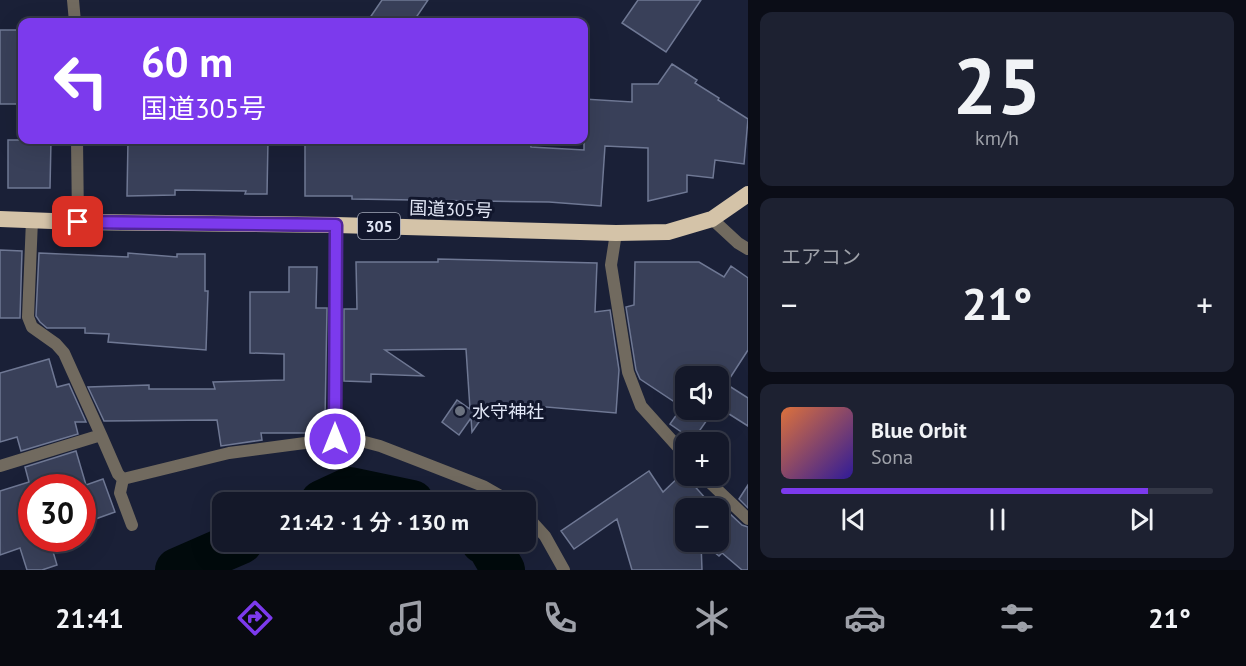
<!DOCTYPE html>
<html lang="ja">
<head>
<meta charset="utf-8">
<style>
	:root { --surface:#141829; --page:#1d2131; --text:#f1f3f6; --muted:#9da0a8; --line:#333746; --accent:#7c3aed }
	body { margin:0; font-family:"PT Sans","Noto Sans JP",sans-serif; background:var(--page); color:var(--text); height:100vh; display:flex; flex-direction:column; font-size:22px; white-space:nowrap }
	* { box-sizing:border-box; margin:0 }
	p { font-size:20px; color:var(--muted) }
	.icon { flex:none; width:33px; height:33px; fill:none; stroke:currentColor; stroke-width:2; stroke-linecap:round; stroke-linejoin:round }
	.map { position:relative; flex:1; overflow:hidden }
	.panel { display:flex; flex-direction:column; gap:12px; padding:12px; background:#0b0d17; width:498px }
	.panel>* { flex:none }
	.guide { position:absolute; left:18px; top:18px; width:570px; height:126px; border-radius:12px; box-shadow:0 6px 24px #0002,0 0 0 2px var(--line); background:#7c3aed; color:#fff; overflow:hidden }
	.controls { position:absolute; left:675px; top:366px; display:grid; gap:12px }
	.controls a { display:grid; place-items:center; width:54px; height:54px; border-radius:12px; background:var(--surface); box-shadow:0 6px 24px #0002,0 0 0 2px var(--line); font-size:30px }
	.speed { position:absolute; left:18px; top:474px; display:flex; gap:12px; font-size:30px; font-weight:700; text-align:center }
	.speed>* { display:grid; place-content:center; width:78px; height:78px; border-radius:50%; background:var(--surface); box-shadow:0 6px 24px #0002,0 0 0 2px var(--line); line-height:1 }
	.speed .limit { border:9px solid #d22; background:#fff; color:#111 }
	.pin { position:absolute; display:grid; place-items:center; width:51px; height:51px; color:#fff; margin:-26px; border-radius:12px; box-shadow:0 3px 9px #0006 }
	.me { position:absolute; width:66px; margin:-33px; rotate:0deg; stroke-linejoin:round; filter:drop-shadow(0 0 4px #0008) }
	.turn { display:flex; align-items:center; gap:21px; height:126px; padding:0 24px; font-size:27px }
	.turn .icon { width:78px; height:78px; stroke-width:2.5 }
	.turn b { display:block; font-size:42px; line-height:51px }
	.big { font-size:45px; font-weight:600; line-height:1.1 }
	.panel .widget { flex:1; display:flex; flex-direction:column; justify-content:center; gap:9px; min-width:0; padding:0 21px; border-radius:12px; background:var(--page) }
	.panel .dial { align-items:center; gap:0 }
	.dial b { font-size:78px; line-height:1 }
	.song { display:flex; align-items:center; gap:18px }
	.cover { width:72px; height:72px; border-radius:9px; background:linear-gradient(135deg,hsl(20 70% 55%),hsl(250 70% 35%)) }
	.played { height:6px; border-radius:3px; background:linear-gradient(90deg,var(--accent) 85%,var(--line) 85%) }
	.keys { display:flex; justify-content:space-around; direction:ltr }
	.heat { display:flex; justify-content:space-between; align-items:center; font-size:33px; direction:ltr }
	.trip { position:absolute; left:212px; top:492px; width:324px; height:60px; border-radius:12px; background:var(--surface); box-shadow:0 6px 24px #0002,0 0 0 2px var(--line); font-weight:600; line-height:60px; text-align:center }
	.dock { display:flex; height:96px; justify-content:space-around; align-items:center; background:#080a10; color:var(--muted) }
	.dock .icon { width:42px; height:42px }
	.dock .on { color:var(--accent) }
	.dock b { font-size:27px; color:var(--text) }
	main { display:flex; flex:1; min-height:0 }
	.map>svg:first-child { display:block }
</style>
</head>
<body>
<main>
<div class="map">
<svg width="748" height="570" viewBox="0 0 748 570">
	<rect width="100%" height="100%" fill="#1a2037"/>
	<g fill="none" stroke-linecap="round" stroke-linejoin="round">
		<!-- river -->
		<path stroke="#010a0c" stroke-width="44" d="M 322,502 L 350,489 L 412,502
			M 483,542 L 488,544 L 503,570
			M 177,570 L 241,542"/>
	</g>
	<!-- building -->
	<path fill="#394059" stroke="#6f7894" stroke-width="1.5" d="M 382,0 L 428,0 L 413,22 L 367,22 Z
		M 638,0 L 701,0 L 666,52 L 622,23 Z
		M 0,30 L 22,30 L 22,104 L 0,104 Z
		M 672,64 L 697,80 L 695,83 L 719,98 L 718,100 L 748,119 L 744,164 L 715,160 L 713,178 L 687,175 L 687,192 L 648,201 L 648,148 L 605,146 L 601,206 L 549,202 L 352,199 L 352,196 L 305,196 L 305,140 L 530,140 L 531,147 L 584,150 L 584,99 L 632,102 L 632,84 L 658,84 Z
		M 8,140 L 51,140 L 50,188 L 8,188 Z
		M 128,140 L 268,140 L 267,194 L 245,194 L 246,191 L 175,190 L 175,195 L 127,196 Z
		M 0,250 L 22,251 L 20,318 L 0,318 Z
		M 39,253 L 128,257 L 128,253 L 177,257 L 177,254 L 205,254 L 205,291 L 208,291 L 206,350 L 108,342 L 109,334 L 85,333 L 85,328 L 47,328 L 40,322 L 36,316 Z
		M 438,259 L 597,263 L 595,312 L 610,310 L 619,370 L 616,413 L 535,406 L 534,413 L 488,409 L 472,432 L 471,418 L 459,435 L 442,422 L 457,400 L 470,409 L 466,349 L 385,350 L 423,376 L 371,374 L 371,382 L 344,381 L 344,309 L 357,309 L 356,262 L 438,262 Z
		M 635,262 L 699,262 L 724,277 L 731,266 L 748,278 L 748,350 L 726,384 L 748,398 L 748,426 L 718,407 L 718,376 L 686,376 L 686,410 L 714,410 L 693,440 L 670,424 L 682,407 L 640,379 L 636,370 L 626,307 L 634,305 Z
		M 289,267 L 317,267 L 316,308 L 327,308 L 325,420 L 318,420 L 318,433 L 261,433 L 262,440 L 221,446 L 217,420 L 104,421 L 88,387 L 149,385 L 149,389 L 215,389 L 213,382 L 284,380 L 284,354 L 250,353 L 250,292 L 289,292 Z
		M 49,359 L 57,387 L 69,384 L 86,422 L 75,422 L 78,434 L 21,451 L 17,437 L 0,442 L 0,373 Z
		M 76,451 L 86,485 L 103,479 L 115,512 L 87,522 L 82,512 L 82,488 L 32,488 L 32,538 L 49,538 L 57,565 L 42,570 L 27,570 L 20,548 L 0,555 L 0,491 L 29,482 L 25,467 Z
		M 649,471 L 663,492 L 683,473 L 714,508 L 686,508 L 686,542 L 701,542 L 702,570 L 632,570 L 617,519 L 574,549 L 561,531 Z
		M 748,485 L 748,508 L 739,499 Z
		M 718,513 L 724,520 L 729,513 L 742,525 L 748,527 L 748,570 L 742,570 L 722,553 L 719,556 L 702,542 L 718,542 Z"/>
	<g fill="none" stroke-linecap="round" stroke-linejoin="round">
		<!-- minor -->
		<path stroke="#716a5f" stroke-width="12" d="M 73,0 L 75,22
			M 77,140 L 78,222
			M 712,219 L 738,243 L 748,249
			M 32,220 L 28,317 L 32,327 L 56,344 L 64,353 L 101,435
			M 616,233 L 611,265 L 628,372 L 641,406 L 686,456
			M 335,439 L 336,225
			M 0,466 L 101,435 L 118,474 L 123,479 L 229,453 L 335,439 L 357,440 L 380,446 L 424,463 L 483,486 L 511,502
			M 703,476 L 748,519
			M 123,479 L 120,493 L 132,525
			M 525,514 L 545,536 L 564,570"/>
		<!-- trunk -->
		<path stroke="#d4c3a8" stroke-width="16" d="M 0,219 L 78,222 L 336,225 L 616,233 L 668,232 L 712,219 L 748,194"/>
	</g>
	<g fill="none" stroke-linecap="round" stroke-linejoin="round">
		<defs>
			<path id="route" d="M 78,222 L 336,225 L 335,439"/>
		</defs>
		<!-- route casing -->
		<use href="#route" stroke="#51269a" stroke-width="15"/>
		<!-- route -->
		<use href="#route" stroke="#7c3aed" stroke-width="10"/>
	</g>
	<!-- markers -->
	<circle fill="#6b7280" stroke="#11162c" stroke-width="2" cx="460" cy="411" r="6"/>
	<g text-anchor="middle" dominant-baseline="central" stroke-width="6" stroke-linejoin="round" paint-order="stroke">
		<!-- shield labels -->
		<rect fill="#11162c" stroke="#a3a8b9" stroke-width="1.5" x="358" y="213" width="42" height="26" rx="4.5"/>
		<g font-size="16" font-weight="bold" fill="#e1e6f5">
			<text x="379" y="226">305</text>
		</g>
		<!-- street labels -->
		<g font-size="18" fill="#e1e6f5" stroke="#11162c">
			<text transform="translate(451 209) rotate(2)">国道305号</text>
		</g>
		<!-- poi labels -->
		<g font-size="18" fill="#e1e6f5" stroke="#11162c" text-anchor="start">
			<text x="472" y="411">水守神社</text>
		</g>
	</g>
</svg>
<div class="controls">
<a><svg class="icon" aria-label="sound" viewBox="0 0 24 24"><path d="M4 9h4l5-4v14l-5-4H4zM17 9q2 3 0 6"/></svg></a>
<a>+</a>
<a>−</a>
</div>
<div class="speed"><div class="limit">30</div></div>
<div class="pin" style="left:78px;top:222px;background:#d93025"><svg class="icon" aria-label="arrive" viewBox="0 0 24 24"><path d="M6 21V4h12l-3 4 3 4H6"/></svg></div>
<svg class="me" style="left:335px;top:439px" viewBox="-20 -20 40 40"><circle r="17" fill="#7c3aed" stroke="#fff" stroke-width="3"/><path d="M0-11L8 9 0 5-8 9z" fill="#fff"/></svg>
<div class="trip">21:42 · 1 分 · 130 m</div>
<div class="guide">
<div class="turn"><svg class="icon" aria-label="left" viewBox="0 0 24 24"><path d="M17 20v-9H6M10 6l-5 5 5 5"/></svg><div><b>60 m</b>国道305号</div></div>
</div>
</div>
<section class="panel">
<div class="widget dial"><b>25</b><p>km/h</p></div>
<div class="widget"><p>エアコン</p>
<div class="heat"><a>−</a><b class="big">21°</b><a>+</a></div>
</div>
<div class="widget">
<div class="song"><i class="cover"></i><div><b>Blue Orbit</b><p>Sona</p></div></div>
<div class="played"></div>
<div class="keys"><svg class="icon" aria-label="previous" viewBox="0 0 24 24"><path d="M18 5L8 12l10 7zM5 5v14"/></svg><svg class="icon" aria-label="pause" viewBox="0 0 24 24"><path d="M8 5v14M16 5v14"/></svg><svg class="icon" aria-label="next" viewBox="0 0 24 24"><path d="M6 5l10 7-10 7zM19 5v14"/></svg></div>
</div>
</section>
</main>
<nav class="dock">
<b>21:41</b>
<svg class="icon on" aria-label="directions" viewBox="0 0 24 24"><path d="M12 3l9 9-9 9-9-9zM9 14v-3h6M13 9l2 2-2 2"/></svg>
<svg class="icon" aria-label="music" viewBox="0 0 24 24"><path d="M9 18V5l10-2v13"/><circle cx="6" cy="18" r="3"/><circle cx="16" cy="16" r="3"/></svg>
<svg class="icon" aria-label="phone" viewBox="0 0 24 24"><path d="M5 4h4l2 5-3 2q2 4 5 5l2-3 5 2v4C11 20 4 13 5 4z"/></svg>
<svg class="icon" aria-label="climate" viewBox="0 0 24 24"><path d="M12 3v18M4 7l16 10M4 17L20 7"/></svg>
<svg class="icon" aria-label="car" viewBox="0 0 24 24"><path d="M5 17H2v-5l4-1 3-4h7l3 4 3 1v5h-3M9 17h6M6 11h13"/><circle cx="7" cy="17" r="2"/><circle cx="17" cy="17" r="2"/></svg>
<svg class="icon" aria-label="filters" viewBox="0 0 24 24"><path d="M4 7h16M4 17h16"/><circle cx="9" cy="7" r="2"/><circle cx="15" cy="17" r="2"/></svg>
<b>21°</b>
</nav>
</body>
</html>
